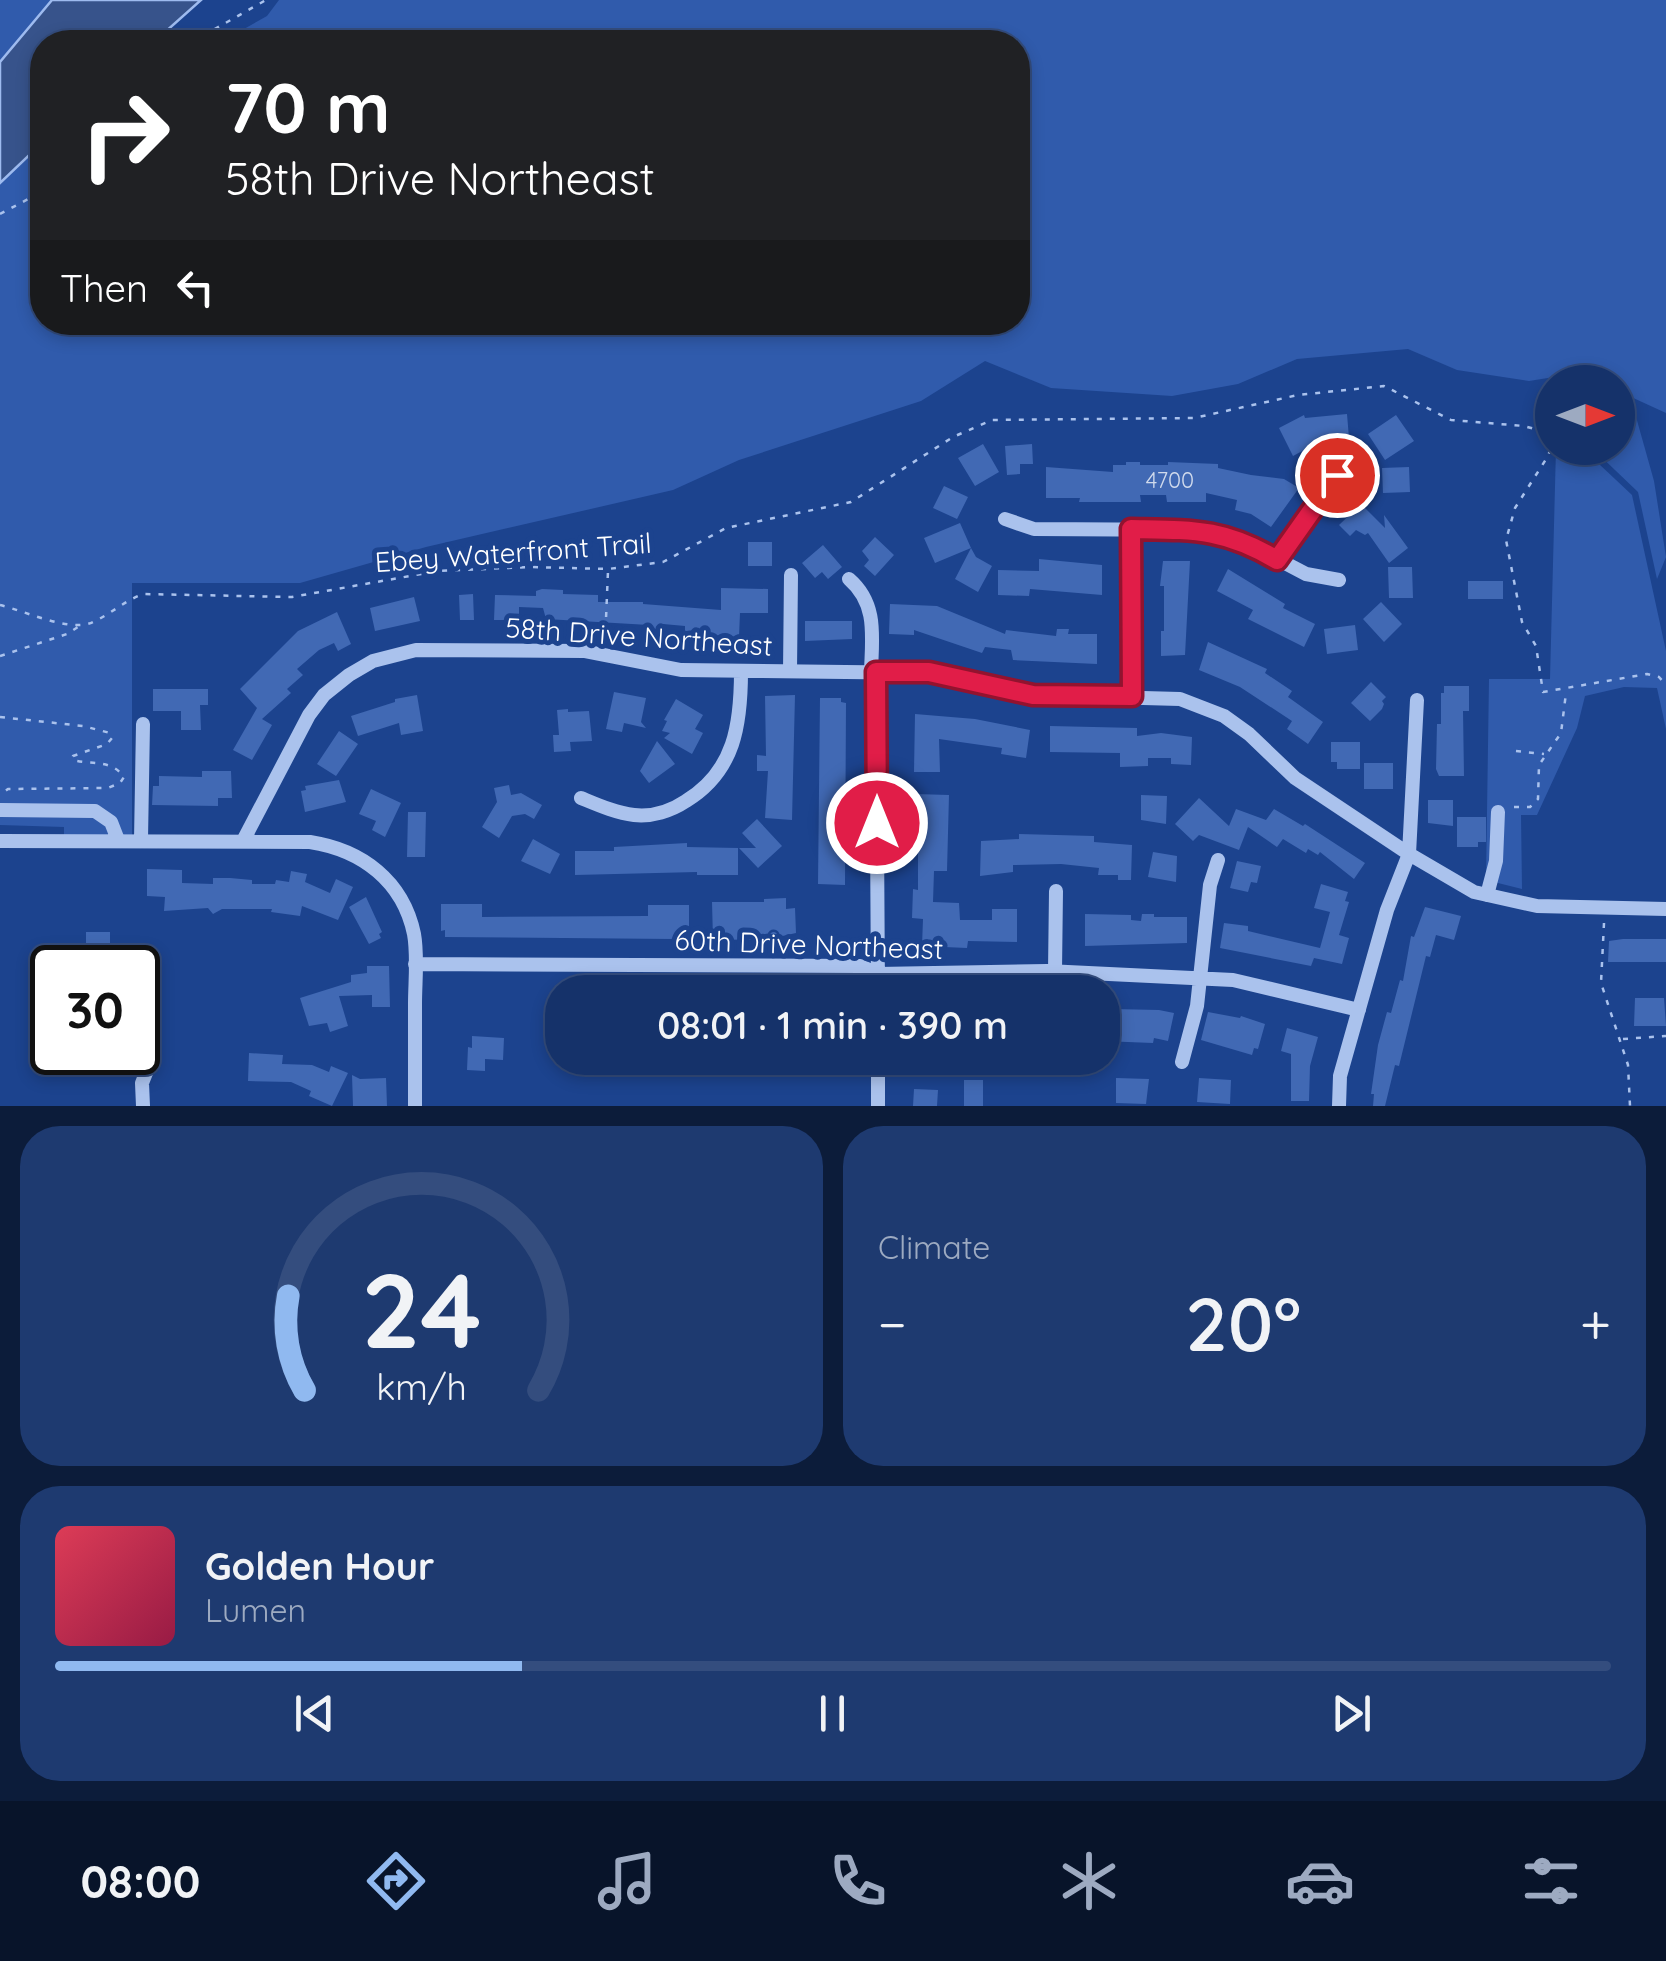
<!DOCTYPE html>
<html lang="en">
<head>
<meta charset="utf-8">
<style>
	:root { --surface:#15326a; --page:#1e3a70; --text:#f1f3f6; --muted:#9daac1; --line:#344d7e; --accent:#90b9f0 }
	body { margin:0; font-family:Quicksand,sans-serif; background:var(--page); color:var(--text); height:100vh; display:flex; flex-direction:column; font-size:38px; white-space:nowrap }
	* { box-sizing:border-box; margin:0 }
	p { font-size:32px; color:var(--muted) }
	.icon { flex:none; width:55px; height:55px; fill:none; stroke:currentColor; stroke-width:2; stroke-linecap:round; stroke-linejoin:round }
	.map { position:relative; height:1106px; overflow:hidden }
	.drawer { display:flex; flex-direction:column; gap:20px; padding:20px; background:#0c1c3a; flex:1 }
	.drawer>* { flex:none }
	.banner { position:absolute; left:30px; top:30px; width:1000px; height:305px; border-radius:40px; box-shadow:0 5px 15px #0003,0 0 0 2px var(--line); background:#202124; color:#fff; overflow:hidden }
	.needle { width:65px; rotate:90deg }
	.buttons { position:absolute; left:1535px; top:365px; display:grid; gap:20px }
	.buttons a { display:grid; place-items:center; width:100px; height:100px; border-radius:50%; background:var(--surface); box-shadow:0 5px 15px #0003,0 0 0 2px var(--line); font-size:50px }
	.speed { position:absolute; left:30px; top:945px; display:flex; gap:20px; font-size:50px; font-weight:700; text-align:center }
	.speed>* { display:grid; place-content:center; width:130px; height:130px; border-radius:50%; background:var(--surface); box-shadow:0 5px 15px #0003,0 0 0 2px var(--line); line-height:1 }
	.speed .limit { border:5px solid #111; border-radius:15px; background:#fff; color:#111 }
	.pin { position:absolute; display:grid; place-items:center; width:85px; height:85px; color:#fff; margin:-42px; border:5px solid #fff; border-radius:50%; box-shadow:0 2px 10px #0007 }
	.me { position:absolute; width:110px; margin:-55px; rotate:0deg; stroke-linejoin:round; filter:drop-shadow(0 0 8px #0008) }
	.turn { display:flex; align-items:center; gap:35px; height:210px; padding:0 30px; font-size:45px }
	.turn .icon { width:130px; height:130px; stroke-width:2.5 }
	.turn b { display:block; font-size:70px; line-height:85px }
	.then { display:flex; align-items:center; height:95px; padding:0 30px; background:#0003; gap:20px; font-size:38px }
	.big { font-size:75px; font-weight:600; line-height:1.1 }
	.drawer .card { flex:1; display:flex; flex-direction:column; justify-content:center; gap:15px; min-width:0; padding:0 35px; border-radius:40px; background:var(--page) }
	.drawer .dial { align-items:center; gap:0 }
	.dial svg { height:260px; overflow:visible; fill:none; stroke:var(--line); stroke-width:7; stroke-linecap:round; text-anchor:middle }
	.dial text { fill:var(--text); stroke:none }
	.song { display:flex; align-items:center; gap:30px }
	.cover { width:120px; height:120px; border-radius:15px; background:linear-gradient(135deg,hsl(350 70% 55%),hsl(340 70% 35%)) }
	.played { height:10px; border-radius:5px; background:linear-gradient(90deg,var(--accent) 30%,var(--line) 30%) }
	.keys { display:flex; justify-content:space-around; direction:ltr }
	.heat { display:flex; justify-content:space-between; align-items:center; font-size:55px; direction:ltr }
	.drawer .tiles { flex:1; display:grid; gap:20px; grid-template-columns:1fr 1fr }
	.card:last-child { grid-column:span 2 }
	.trip { position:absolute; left:545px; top:975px; width:575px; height:100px; border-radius:40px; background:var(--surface); box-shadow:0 5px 15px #0003,0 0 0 2px var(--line); font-weight:600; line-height:100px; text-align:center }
	.menu { display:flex; height:160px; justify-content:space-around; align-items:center; background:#08142a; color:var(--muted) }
	.menu .icon { width:70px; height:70px }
	.menu .selected { color:var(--accent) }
	.menu b { font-size:45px; color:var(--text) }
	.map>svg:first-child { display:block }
</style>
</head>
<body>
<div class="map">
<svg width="1666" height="1106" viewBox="0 0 1666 1106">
	<rect width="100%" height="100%" fill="#1c438e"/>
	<!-- green -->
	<path fill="#305bac" d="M 0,0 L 52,0 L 0,62 Z
		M 279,0 L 1666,0 L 1666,413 L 1618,391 L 1618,382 L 1600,382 L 1579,373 L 1529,381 L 1457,370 L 1408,349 L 1297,359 L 1238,384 L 1172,396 L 1051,388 L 985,361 L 921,401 L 739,460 L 673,490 L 426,547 L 300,583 L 132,583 L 132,843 L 64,844 L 64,827 L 0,825 L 0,179 L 42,142 L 42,322 L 1018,322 L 1018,42 L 221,42 L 267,16 Z
		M 1618,399 L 1631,399 L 1654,481 L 1666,557 L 1657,579 L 1638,492 L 1592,448 L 1618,448 Z
		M 1556,448 L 1582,448 L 1632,495 L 1666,651 L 1666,729 L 1657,688 L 1624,687 L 1585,696 L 1577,728 L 1537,815 L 1521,815 L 1522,889 L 1486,880 L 1489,679 L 1550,679 Z"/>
	<!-- water -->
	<path fill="#37538b" stroke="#9ebbef" stroke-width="2.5" d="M 52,0 L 201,0 L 154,42 L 42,42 L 42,143 L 0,183 L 0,62 Z"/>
	<!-- building -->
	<path fill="#4169b4" d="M 1347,414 L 1349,438 L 1321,441 L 1293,456 L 1279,428 L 1304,415 L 1305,418 Z
		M 1396,415 L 1414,441 L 1385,460 L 1368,434 Z
		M 983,444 L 999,472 L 975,486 L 958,458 Z
		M 1032,444 L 1033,464 L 1020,464 L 1020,474 L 1007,475 L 1005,446 Z
		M 1126,462 L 1140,462 L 1140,465 L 1168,465 L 1168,462 L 1218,464 L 1218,468 L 1251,475 L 1284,479 L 1299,488 L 1271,527 L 1251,514 L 1235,510 L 1237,500 L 1206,493 L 1206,502 L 1167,502 L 1166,495 L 1140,495 L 1141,502 L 1079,502 L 1080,498 L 1046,498 L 1046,467 L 1113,472 L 1113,465 L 1126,465 Z
		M 1409,467 L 1410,492 L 1383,493 L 1382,468 Z
		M 944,486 L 968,497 L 957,519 L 933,508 Z
		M 1361,504 L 1385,528 L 1384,515 L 1408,548 L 1389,563 L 1368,533 L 1365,535 L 1356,530 L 1350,536 L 1339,525 Z
		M 960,523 L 971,548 L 935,563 L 924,538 Z
		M 875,537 L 894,555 L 875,576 L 864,566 L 869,560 L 862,551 Z
		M 748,542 L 772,542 L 772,566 L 748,566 Z
		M 823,545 L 842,567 L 828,579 L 822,572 L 815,578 L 802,563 Z
		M 971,548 L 976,557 L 992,566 L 978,592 L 955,579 Z
		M 1039,559 L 1102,565 L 1102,595 L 1030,589 L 1029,596 L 998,595 L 998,570 L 1039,571 Z
		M 1163,561 L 1190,561 L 1185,655 L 1161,656 L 1161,631 L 1164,631 L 1164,586 L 1160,586 Z
		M 1388,567 L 1412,567 L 1413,598 L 1389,598 Z
		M 1228,569 L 1285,604 L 1283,608 L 1315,624 L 1304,647 L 1248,619 L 1253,610 L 1217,591 Z
		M 1468,581 L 1503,581 L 1503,599 L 1468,599 Z
		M 721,588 L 768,589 L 768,613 L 740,613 L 739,637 L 685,633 L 685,626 L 663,624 L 663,635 L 648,634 L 649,625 L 546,619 L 543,608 L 519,607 L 519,620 L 494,620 L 495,595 L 536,596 L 536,591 L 542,589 L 563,590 L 563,594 L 598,595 L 598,602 L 643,602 L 643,604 L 721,610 Z
		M 473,594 L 474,620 L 460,620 L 459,595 Z
		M 414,597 L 420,621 L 375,631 L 370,608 Z
		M 1381,602 L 1402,624 L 1384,642 L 1363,619 Z
		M 890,604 L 937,606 L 1005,634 L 1006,630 L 1056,636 L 1057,629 L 1069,629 L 1068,634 L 1097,634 L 1097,664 L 1013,660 L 1011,650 L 985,647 L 982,653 L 914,630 L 914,635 L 889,634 Z
		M 337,612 L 351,644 L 338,651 L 334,643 L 319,650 L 297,669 L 303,675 L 287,689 L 291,693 L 262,719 L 272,725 L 252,760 L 233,750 L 257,708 L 240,689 L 298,631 Z
		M 805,621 L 852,621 L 852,639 L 805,641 Z
		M 1355,625 L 1358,650 L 1327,654 L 1324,629 Z
		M 1208,642 L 1267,669 L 1265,673 L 1292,691 L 1288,697 L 1323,722 L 1308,744 L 1287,729 L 1292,721 L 1240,687 L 1199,670 Z
		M 1371,682 L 1386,697 L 1382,701 L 1384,704 L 1382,709 L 1370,721 L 1351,703 Z
		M 1444,686 L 1469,686 L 1469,711 L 1463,711 L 1464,776 L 1439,776 L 1436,769 L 1437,724 L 1441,724 L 1441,693 L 1444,693 Z
		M 153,689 L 208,689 L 208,705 L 200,705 L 201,730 L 181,730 L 181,711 L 153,711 Z
		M 614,692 L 646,698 L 641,722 L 646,728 L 624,723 L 622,732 L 606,729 Z
		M 417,695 L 423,731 L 401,735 L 399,723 L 358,736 L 351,716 L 395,702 L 395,699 Z
		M 795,695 L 792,820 L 765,818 L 768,771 L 757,771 L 757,755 L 766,756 L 765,696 Z
		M 820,698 L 841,698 L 841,702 L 846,703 L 845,885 L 818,884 Z
		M 676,699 L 703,715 L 695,729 L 703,733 L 692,754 L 664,738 L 670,733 L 662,731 L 667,721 L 664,720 Z
		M 568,709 L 568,712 L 589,711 L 592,741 L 570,742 L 571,751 L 554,752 L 553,735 L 559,735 L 557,710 Z
		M 915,714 L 975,719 L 1030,730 L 1026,758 L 1001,754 L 1002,748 L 939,739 L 940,772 L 914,772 Z
		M 1050,726 L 1137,728 L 1137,736 L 1161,733 L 1192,737 L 1191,765 L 1171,764 L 1171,758 L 1148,758 L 1148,766 L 1120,767 L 1120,753 L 1050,752 Z
		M 339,731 L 358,744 L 336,776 L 317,764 Z
		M 657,741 L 675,764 L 649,783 L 640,771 Z
		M 1331,742 L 1360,742 L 1360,769 L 1337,769 L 1337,762 L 1331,762 Z
		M 1364,763 L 1393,763 L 1393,789 L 1364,789 Z
		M 202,771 L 231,771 L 232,798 L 218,798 L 218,806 L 152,805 L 153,786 L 159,786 L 159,776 L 202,777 Z
		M 339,780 L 346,802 L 305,812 L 301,791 L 306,790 L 305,786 Z
		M 509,785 L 511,795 L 521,793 L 542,805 L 534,819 L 525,814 L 512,816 L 499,838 L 482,827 L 497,802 L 494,788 Z
		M 371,789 L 401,803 L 385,837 L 372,830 L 376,821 L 359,814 Z
		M 915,794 L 949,795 L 947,871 L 934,871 L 933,902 L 959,903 L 960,920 L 992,920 L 992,909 L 1017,909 L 1017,942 L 968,941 L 967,948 L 922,946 L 923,919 L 912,918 L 913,889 L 918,890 L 918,852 L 913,852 L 913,837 L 919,837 L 919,809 L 914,809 Z
		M 1141,795 L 1167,796 L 1166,824 L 1141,820 Z
		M 1199,798 L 1229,826 L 1236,809 L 1266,820 L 1274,809 L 1303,826 L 1305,824 L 1365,863 L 1354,879 L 1320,852 L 1318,855 L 1308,849 L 1306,853 L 1283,839 L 1277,847 L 1248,827 L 1239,850 L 1199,835 L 1193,841 L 1175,824 Z
		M 1428,800 L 1453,800 L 1453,826 L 1428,823 Z
		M 408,812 L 426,812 L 425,857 L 407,857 Z
		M 1457,817 L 1486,817 L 1486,842 L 1478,842 L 1478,847 L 1457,847 Z
		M 757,819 L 782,846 L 758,868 L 739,848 L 756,848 L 742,833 Z
		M 1019,834 L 1094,836 L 1094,842 L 1132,845 L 1131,880 L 1118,880 L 1118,875 L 1098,875 L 1099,868 L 1061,864 L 1013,865 L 1013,872 L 980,876 L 981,841 L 1019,839 Z
		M 533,839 L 560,854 L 550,874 L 521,861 Z
		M 687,843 L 687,847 L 738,848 L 738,875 L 697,875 L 697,872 L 575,875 L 575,851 L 614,851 L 614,847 Z
		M 1153,852 L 1177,856 L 1176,882 L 1148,877 Z
		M 1237,861 L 1261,866 L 1257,883 L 1251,882 L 1248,892 L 1230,888 Z
		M 147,869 L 182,870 L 182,883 L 213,884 L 213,878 L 230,878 L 252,880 L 252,884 L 275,884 L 276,880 L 289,882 L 291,871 L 307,874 L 305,882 L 330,893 L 336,879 L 353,887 L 338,920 L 302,906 L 300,916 L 271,912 L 272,909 L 222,909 L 213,914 L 208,908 L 164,911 L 165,897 L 147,896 Z
		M 1321,884 L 1348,892 L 1345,901 L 1349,902 L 1339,935 L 1349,938 L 1342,964 L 1314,958 L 1311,966 L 1220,948 L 1224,923 L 1248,926 L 1248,931 L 1320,948 L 1330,912 L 1314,908 Z
		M 366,897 L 382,932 L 379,934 L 381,938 L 369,944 L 349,907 Z
		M 786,898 L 786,909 L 795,908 L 796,933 L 778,937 L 779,939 L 713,940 L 712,902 L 764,902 L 764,899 Z
		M 441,904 L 482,904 L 482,917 L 648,916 L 648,905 L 689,905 L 689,932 L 673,935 L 673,939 L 445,937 L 445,930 L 441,931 Z
		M 1425,907 L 1461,916 L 1454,940 L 1436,935 L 1430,957 L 1426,956 L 1399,1066 L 1395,1065 L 1385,1106 L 1373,1106 L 1374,1094 L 1371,1094 L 1378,1045 L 1387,1012 L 1391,1013 L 1400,980 L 1403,981 L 1411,936 L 1414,937 Z
		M 1085,914 L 1131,915 L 1131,920 L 1141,921 L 1142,914 L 1154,914 L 1154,917 L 1187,917 L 1187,943 L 1085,946 Z
		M 86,932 L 110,932 L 110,968 L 86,968 Z
		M 1623,939 L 1666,939 L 1666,962 L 1608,962 L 1609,941 Z
		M 367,966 L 389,966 L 390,1007 L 372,1007 L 372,995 L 339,996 L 348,1026 L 330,1032 L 327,1023 L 309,1026 L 300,998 L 351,982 L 351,975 L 367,973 Z
		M 1635,998 L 1664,998 L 1666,1026 L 1634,1026 Z
		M 1112,1009 L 1159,1010 L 1174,1013 L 1168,1041 L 1154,1038 L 1153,1043 L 1102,1041 L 1102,1011 Z
		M 1208,1012 L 1240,1018 L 1241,1016 L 1265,1024 L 1258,1049 L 1254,1048 L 1252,1055 L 1201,1040 Z
		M 1287,1028 L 1318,1037 L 1310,1066 L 1309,1101 L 1291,1101 L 1291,1054 L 1281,1051 Z
		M 472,1036 L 504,1038 L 503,1060 L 485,1059 L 485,1071 L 467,1070 L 468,1047 L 472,1048 Z
		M 249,1053 L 283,1055 L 282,1064 L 312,1065 L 329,1072 L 331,1066 L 348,1073 L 332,1106 L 309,1096 L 311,1091 L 291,1082 L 248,1081 Z
		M 352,1075 L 360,1079 L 386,1078 L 387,1106 L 353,1106 Z
		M 1116,1078 L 1149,1079 L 1146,1104 L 1116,1103 Z
		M 1199,1078 L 1231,1080 L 1230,1104 L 1197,1102 Z
		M 964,1080 L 983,1080 L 983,1106 L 964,1106 Z
		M 914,1089 L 938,1090 L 937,1106 L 913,1106 Z"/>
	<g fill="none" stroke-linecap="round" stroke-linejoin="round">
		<!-- path -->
		<path stroke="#aac2ed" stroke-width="2.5" stroke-dasharray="5 8" stroke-linecap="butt" d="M 192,42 L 266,0
			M 0,214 L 32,197 L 42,188
			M 0,605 C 25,611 71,633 93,622 C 111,614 124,601 143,594 L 292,597 L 438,571 L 531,567 L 608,569 L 663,562 L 726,528 L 851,502 L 953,437 L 992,420 L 1194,418 L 1298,395 L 1384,386 L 1451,420 L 1524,426 L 1549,433 L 1552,444 L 1548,456 L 1515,508 L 1506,540 L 1522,622 L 1536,646 L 1543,692 L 1647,674 L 1659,677 L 1666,685
			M 605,643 L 608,571
			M 0,656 L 67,634 L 78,627
			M 0,717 L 83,726 L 110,733 L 112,738 L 107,744 L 73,756 L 73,760 C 92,765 111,759 124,777 L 120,783 L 108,788 L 8,789 L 0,795
			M 1516,751 L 1544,754
			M 1514,807 L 1530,807 L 1538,799 L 1539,765 L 1561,733 L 1566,693
			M 1604,923 L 1601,983 L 1628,1065 L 1630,1106
			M 1623,1039 L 1666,1036"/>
		<!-- minor -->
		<path stroke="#aac2ed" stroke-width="14" d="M 1005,519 L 1034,529 L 1200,530 L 1249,544 L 1306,574 L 1339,580
			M 1131,529 L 1132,696
			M 1277,560 L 1337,475
			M 849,579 C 878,604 872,637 871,672
			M 790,671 L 791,575
			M 876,672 L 878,992
			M 581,798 C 598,805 616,813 634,815 C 652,817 671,811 686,801 C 735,771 741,724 741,671
			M 1,810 L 95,811 L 111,822 L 118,840
			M 141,840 L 143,724
			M 0,841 L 310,842 C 362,850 403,881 414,934 C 418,956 415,982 415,1004 C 415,1038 415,1072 415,1106
			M 243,841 L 309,715 L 324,695 L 349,675 L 373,661 L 416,650 L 584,651 L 681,670 L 929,673 L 1033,695 L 1180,699 L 1224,716 L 1249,734 L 1295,778 L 1409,854 L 1474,892 L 1537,906 L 1666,909
			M 1487,895 L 1496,861 L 1498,812
			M 415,964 L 860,966 L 878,974 L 1047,971 L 1233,980 L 1359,1010
			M 1055,971 L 1056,891
			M 1182,1062 L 1197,1006 L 1210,885 L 1218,860
			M 143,1106 L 142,1083 L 148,1068
			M 878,1106 L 878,1058
			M 1339,1106 L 1340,1076 L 1387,910 L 1409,854 L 1417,700"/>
	</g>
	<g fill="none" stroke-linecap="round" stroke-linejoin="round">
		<defs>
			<path id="route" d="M 877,823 L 876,672 L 929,672 L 1033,695 L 1132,696 L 1131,529 C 1192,530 1223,528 1277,560 L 1337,475"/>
		</defs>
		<!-- route casing -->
		<use href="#route" stroke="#92132f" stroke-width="25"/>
		<!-- route -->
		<use href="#route" stroke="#e11d48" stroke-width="18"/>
	</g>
	<g text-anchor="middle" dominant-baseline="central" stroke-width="10" stroke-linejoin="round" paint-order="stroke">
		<!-- number labels -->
		<g font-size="22" fill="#d0daec">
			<text x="1170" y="480">4700</text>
		</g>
		<!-- street labels -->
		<g font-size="28" fill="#fff" stroke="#1c438e">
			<text transform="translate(513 552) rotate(-4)">Ebey Waterfront Trail</text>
			<text transform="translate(639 636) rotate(4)">58th Drive Northeast</text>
			<text transform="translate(809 944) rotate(2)">60th Drive Northeast</text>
		</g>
	</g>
</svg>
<div class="buttons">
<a><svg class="needle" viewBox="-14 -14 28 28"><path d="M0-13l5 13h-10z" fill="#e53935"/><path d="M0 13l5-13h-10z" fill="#9daac1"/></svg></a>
</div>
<div class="speed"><div class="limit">30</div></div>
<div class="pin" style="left:1337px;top:475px;background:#d93025"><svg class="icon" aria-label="arrive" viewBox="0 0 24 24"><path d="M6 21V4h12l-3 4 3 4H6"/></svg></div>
<svg class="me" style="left:877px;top:823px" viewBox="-20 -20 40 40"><circle r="17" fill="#e11d48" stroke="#fff" stroke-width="3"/><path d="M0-11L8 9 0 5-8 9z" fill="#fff"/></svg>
<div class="trip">08:01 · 1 min · 390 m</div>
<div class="banner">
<div class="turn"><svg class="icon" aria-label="right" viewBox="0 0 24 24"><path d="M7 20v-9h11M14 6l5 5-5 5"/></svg><div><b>70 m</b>58th Drive Northeast</div></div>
<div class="then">Then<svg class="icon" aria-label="left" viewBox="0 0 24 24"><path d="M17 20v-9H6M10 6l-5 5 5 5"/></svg></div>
</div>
</div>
<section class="drawer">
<div class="tiles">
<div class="card dial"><svg viewBox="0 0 100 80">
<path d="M14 69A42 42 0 1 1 86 69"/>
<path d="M14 69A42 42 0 0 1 9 40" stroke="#90b9f0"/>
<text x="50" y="56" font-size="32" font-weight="700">24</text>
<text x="50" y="72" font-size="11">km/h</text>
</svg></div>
<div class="card"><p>Climate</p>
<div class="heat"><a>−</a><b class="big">20°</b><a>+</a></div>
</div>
<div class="card">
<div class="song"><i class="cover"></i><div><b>Golden Hour</b><p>Lumen</p></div></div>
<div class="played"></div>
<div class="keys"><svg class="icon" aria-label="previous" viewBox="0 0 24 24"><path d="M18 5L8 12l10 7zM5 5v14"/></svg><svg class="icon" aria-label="pause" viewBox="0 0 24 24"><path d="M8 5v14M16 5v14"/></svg><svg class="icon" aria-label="next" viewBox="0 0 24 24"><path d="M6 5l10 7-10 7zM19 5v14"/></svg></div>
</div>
</div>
</section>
<nav class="menu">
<b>08:00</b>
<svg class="icon selected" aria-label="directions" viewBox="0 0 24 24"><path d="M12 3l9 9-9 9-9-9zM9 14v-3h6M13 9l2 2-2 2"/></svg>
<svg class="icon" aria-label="music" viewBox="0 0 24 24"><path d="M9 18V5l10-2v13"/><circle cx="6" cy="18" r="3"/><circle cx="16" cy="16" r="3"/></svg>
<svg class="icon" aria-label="phone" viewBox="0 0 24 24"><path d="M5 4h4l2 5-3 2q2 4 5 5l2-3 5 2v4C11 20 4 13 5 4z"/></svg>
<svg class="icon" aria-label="climate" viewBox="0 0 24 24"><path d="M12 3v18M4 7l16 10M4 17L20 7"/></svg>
<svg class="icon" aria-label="car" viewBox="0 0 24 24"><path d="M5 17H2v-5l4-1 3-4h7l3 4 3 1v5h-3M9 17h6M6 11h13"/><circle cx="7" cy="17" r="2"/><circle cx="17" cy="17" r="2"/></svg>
<svg class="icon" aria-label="filters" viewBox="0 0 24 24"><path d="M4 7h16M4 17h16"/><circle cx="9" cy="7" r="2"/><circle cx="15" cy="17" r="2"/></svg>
</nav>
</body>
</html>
